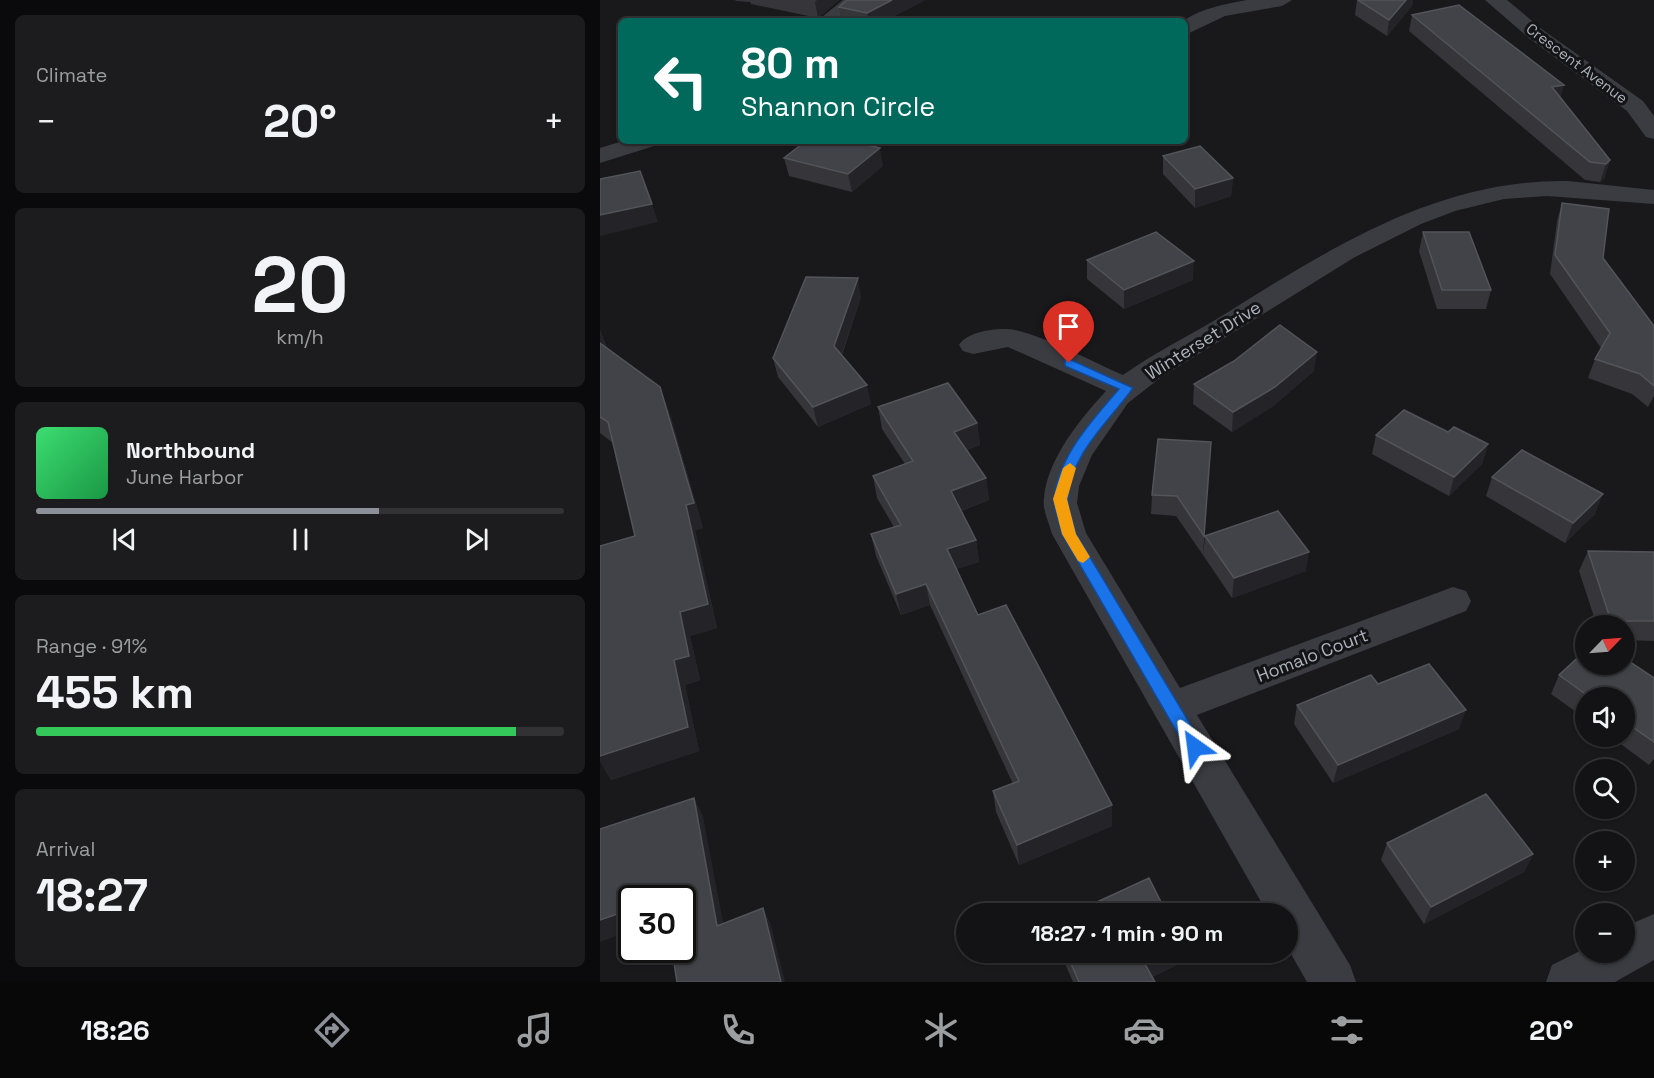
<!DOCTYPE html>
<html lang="en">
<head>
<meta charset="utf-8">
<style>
	:root { --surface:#131315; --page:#1c1c1e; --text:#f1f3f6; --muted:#9d9ea0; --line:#323234; --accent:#8c9099 }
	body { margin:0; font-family:"Space Grotesk",sans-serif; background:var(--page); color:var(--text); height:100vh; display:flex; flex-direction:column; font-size:22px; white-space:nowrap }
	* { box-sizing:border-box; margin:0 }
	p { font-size:20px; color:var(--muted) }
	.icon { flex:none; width:33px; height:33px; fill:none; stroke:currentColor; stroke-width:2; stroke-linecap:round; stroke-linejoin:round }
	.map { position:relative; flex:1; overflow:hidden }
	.drawer { display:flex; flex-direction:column; gap:15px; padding:15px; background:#0a0a0c; width:600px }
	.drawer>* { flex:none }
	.top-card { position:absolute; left:18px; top:18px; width:570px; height:126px; border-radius:9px; box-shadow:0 2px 4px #0004,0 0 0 2px var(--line); background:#00695c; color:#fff; overflow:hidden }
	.needle { width:39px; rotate:65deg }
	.fabs { position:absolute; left:975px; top:615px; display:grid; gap:12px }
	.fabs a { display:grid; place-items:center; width:60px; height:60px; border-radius:50%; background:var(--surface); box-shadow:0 2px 4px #0004,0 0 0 2px var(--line); font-size:30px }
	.speed { position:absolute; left:18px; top:885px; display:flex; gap:12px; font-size:30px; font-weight:700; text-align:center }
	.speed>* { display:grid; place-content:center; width:78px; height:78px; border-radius:50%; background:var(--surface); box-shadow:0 2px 4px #0004,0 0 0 2px var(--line); line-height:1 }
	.speed .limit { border:3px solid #111; border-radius:9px; background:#fff; color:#111 }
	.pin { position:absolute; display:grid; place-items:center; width:51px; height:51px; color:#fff; margin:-62px -26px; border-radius:50% 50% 50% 0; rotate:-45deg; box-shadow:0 0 6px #0007 }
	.pin .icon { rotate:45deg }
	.me { position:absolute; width:66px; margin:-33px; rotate:329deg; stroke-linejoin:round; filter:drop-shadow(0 0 4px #0008) }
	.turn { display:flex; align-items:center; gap:21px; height:126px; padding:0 24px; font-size:27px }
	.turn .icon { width:78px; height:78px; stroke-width:2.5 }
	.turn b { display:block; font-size:42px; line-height:51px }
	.big { font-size:45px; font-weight:800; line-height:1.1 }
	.drawer .widget { flex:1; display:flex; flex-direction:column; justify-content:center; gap:9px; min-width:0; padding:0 21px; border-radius:9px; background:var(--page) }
	.drawer .dial { align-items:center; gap:0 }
	.dial b { font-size:78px; line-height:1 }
	.song { display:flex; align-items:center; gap:18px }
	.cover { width:72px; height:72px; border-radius:9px; background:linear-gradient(135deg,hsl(140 70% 55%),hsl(140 70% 35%)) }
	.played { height:6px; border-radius:3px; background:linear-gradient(90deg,var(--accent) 65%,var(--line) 65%) }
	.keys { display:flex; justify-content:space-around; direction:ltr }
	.heat { display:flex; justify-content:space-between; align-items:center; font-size:33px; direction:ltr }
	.charge { height:9px; border-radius:4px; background:linear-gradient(90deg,#34c759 91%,var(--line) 0) }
	.trip { position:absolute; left:356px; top:903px; width:342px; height:60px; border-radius:30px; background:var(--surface); box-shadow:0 2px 4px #0004,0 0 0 2px var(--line); font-weight:800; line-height:60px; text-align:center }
	.dock { display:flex; height:96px; justify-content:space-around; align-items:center; background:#080808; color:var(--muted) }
	.dock .icon { width:42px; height:42px }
	.dock .active { color:var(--accent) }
	.dock b { font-size:27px; color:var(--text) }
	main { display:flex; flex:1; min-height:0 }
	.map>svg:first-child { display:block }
</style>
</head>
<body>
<main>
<section class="drawer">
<div class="widget"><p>Climate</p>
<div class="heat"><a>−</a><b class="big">20°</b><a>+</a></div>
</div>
<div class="widget dial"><b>20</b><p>km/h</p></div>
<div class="widget">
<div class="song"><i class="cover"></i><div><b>Northbound</b><p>June Harbor</p></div></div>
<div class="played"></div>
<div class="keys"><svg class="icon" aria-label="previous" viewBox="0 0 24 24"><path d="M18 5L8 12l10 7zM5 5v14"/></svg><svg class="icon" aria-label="pause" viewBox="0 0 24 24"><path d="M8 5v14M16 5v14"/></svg><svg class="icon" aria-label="next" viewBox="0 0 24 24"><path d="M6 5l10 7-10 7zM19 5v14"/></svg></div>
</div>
<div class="widget"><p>Range · 91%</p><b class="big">455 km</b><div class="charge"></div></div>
<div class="widget"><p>Arrival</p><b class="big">18:27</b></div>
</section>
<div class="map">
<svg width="1054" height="982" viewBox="0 0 1054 982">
	<rect width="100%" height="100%" fill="#19191c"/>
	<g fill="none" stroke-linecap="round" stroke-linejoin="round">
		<!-- minor -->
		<path fill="#3a3c41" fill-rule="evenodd" d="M 243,0 L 265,0 L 240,21 L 217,21 Z
			M 647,0 L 692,0 L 682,6 L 625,16 L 585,35 L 583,21 C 602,8 625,4 647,0 Z
			M 885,0 L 907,0 L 943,30 L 1043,101 L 1054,116 L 1054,139 L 1046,137 L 1027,111 L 929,38 Z
			M 23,141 L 58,141 L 54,146 L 0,163 L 0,148 Z
			M 968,181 L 1054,190 L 1054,204 L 947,196 L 904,199 L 855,211 L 821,224 L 755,257 L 560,378 L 528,403 L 492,455 L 479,486 L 477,503 L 486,533 L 580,688 L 853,587 L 866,591 L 871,601 L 866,611 L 597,715 L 750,965 L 756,982 L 707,982 L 687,947 L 687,914 L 668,914 L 452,534 C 449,522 442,510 444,498 C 447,459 481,418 506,391 L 408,347 L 373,354 L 363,351 L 359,345 C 368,331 399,327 415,330 C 445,336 493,362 523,375 C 555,352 591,335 625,314 C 731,248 838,179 968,181 Z
			M 1054,914 L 1054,960 L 1015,982 L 946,982 L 952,965 L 986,948 L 986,952 L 1024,952 L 1024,927 Z"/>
	</g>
	<!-- wall -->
	<path fill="#35353a" d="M 135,0 L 239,0 L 218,18 L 151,4 L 150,2 L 136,1 Z
		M 325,0 L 285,21 L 241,21 L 239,7 Z
		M 757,0 L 813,0 L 812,6 L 787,36 L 755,15 Z
		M 812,15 L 964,85 L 960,98 L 1010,160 L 1004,179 L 1000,182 L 985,180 L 809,31 Z
		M 206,141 L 266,141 L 267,144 L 283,166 L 252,192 L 189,176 L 184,158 Z
		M 563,156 L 633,178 L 631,196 L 595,208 L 563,174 Z
		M 962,203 L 1003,258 L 1054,326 L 1054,396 L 1048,407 L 1032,394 L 988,378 L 995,359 L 1001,348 L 950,274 L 957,221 Z
		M 823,232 L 891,290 L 886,309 L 837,309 L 819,251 Z
		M 487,260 L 593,280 L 524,309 L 487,279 Z
		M 261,297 L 242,355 L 271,404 L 218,427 L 178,377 L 173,358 Z
		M 0,330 L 7,348 L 69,411 L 103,528 L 95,530 L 117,628 L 90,636 L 100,680 L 85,685 L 99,751 L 11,780 L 0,761 L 0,546 L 35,536 L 13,443 L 0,433 Z
		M 714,371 L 673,406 L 632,432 L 593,404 L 594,384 Z
		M 278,407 L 377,423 L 380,445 L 367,450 L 386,478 L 389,500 L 361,511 L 376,540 L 379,562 L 356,569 L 378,615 L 512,826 L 419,865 L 396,812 L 393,791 L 413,784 L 330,605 L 301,615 L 276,556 L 271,534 L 294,527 L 277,498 L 273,476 L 305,464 L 282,429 Z
		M 848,432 L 888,444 L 882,464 L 849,496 L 772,454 L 776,435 Z
		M 611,442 L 603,555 L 576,516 L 551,514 L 552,495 Z
		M 892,477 L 995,514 L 965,543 L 886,496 Z
		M 605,536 L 706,571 L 632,598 L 603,555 Z
		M 988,551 L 1054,552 L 1054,641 L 1024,640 L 1024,626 L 997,626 L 979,571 Z
		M 959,675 L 1054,678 L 1054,759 L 1049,765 L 1010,736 L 1024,736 L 1024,698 L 986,698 L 986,719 L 951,694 Z
		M 697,705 L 859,729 L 733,783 L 694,724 Z
		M 787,843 L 933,854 L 924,872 L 824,924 L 781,860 Z
		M 460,952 L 584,952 L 583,962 L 552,977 L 555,982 L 473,982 Z"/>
	<!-- shaded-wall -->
	<path fill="#242428" d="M 217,0 L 239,0 L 218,18 L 215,2 Z
		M 292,0 L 325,0 L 285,21 L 269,21 L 267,13 Z
		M 806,0 L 813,0 L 812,6 L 787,36 L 789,20 Z
		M 964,85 L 959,102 L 952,87 Z
		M 256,141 L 266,141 L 268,152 L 259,160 Z
		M 280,148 L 283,166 L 252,192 L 248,174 Z
		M 1010,160 L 1004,179 L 1000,182 L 1006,164 Z
		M 633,178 L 631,196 L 595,208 L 595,189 Z
		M 52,204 L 58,222 L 0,236 L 0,215 Z
		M 594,261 L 593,280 L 524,309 L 524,290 Z
		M 258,278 L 261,297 L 238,365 L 234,346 Z
		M 0,330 L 7,349 L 0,357 Z
		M 717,352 L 714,371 L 673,406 L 632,432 L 633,412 Z
		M 267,385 L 271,404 L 218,427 L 213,407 Z
		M 60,387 L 69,411 L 103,528 L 95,530 L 117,628 L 90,636 L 100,680 L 85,685 L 99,751 L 11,780 L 0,761 L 0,756 L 74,660 L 80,612 L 86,505 Z
		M 377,423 L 380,445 L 357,453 L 354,432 Z
		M 888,444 L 882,464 L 849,496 L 854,477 Z
		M 386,478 L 389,500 L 354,513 L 351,491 Z
		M 1003,494 L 995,514 L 965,543 L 973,523 Z
		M 376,540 L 379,562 L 350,571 L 347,549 Z
		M 709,552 L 706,571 L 632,598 L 634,578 Z
		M 326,584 L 330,605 L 301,615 L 296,594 Z
		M 866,710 L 859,729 L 733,783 L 738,765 Z
		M 94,798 L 103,816 L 127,943 L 117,926 Z
		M 512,805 L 512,826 L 419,865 L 417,845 Z
		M 933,854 L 924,872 L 824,924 L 831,907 Z
		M 163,908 L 171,925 L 185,982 L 181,982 Z
		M 32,909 L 32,930 L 0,942 L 0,920 Z
		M 569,952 L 584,952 L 583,962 L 545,980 L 545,964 Z"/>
	<!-- building -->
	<path fill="#424348" stroke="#52545a" stroke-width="1.5" d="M 247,0 L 292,0 L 267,13 L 239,7 Z
		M 758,0 L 806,0 L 789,20 Z
		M 859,5 L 964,85 L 952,87 L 1010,160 L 1006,164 L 990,162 L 812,15 Z
		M 206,141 L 256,141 L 255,142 L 280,148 L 248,174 L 184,158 Z
		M 600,146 L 633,178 L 595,189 L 563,156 Z
		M 40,171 L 52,204 L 0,215 L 0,179 Z
		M 962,203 L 1009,209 L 1003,258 L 1054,326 L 1054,386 L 1040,374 L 995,359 L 1010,333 L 955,255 Z
		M 556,232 L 594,261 L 524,290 L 487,260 Z
		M 823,232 L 869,232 L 891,290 L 842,290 Z
		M 206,277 L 258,278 L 234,346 L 267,385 L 213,407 L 173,358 Z
		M 680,325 L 717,352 L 675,387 L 633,412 L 594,384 L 634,361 Z
		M 0,343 L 60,387 L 94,503 L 86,505 L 108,604 L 80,612 L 89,656 L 74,660 L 88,727 L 0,756 L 0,546 L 35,536 L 8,422 L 0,417 Z
		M 348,383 L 377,423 L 354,432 L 386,478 L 351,491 L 376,540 L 347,549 L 378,615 L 406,605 L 512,805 L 417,845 L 393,791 L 419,781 L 326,584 L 296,594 L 271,534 L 301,525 L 273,476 L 313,461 L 278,407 Z
		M 804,410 L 848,432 L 854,427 L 888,444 L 854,477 L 776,435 Z
		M 558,439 L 611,442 L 604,536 L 577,496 L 552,495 Z
		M 922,450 L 1003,494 L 973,523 L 892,477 Z
		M 678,511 L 709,552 L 634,578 L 605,536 Z
		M 988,551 L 1054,552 L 1054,621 L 1011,621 Z
		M 986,650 L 986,664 L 1024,664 L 1024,658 L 1054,678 L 1054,742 L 1024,721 L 1024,698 L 991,698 L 959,675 Z
		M 829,664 L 866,710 L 738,765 L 697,705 L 771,675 L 778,684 Z
		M 886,794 L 933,854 L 831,907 L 787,843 Z
		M 94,798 L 117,926 L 163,908 L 181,982 L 77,982 L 72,950 L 82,950 L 82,898 L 32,898 L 32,909 L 0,920 L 0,829 Z
		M 549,878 L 567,914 L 471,914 Z
		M 466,952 L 569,952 L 545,964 L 555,982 L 479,982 Z"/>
	<!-- route -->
	<path fill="#1a73e8" stroke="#114b97" stroke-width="1.5" d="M 469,359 L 533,388 C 509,422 471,453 468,498 C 467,509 474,524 476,534 L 601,742 L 603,747 L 601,753 L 589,753 L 462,534 C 460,524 453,508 454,498 C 459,456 492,420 519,389 L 465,366 L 465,360 Z"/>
	<!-- slow -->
	<path fill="#f59e0b" d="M 470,463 L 476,468 L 467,499 L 476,534 L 490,557 L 483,563 L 478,561 L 462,534 L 453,499 L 463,468 Z"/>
	<g text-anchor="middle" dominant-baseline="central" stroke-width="6" stroke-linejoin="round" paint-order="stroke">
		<!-- far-street labels -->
		<g font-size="15" fill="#abb2bc" stroke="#141417">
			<text transform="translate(977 63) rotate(37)">Crescent Avenue</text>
		</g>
		<!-- street labels -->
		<g font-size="18" fill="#abb2bc" stroke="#141417">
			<text transform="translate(603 340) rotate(-32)">Winterset Drive</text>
			<text transform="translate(712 655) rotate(-21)">Homalo Court</text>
		</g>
	</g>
</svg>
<div class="fabs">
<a><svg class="needle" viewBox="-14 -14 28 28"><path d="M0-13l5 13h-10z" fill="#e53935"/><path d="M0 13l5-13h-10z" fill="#9d9ea0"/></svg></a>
<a><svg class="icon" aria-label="sound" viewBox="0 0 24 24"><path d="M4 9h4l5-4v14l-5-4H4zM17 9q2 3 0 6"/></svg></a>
<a><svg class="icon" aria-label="search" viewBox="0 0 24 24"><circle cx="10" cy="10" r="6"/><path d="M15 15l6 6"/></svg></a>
<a>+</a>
<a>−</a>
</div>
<div class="speed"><div class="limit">30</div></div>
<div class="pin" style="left:469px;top:363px;background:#d93025"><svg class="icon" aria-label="arrive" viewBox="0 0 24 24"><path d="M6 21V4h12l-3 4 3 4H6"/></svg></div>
<svg class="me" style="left:595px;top:747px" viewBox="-20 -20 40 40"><path d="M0-17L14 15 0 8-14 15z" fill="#1a73e8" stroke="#fff" stroke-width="4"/></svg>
<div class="trip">18:27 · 1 min · 90 m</div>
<div class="top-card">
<div class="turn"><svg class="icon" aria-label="left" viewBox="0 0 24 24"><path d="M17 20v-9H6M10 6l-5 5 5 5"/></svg><div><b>80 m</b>Shannon Circle</div></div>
</div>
</div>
</main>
<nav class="dock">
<b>18:26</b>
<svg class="icon active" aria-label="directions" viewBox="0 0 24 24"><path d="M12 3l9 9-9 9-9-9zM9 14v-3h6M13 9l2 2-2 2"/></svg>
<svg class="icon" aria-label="music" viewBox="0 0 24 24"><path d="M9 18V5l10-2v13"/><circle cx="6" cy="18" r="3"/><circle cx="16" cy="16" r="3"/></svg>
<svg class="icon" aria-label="phone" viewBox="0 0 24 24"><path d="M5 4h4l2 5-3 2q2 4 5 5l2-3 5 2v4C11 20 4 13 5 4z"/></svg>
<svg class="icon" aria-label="climate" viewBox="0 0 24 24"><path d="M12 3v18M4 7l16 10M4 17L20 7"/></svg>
<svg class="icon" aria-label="car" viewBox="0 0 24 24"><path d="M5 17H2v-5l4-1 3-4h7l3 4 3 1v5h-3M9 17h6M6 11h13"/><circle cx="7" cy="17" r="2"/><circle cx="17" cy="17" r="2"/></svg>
<svg class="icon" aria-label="filters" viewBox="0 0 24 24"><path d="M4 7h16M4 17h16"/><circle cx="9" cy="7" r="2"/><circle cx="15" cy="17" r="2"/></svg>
<b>20°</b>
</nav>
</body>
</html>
